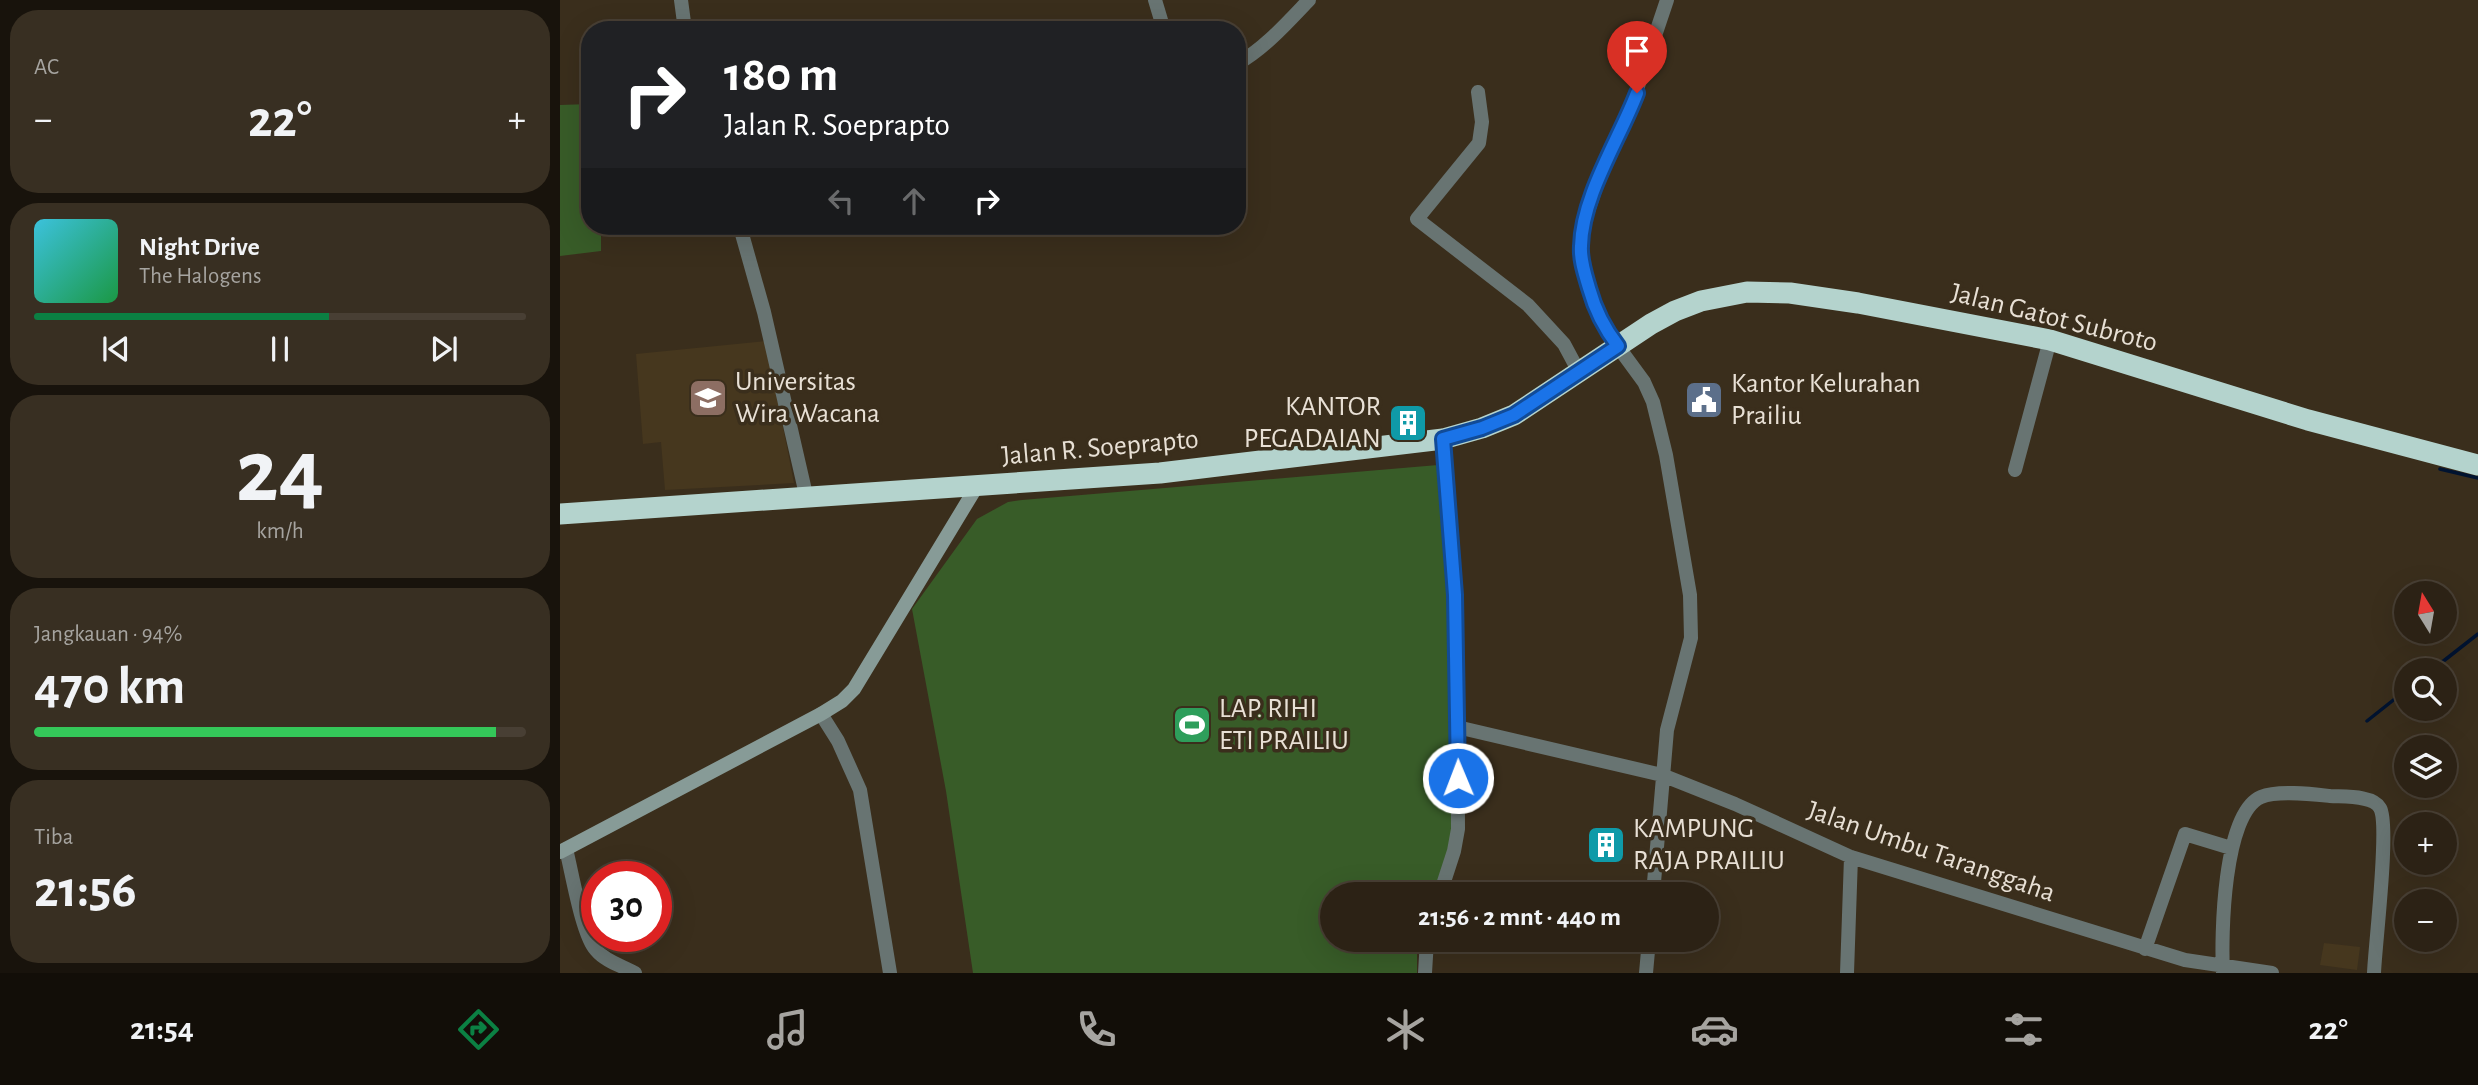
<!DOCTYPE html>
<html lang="id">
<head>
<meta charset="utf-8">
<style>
	:root { --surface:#2c2215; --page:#382f22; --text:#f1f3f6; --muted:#a6a4a0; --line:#483f34; --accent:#0b8043 }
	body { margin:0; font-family:"Alegreya Sans",sans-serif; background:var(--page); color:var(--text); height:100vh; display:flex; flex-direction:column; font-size:26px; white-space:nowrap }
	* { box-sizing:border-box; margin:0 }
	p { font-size:23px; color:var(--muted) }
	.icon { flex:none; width:38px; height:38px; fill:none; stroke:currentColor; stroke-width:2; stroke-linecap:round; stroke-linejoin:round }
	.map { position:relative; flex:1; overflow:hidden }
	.panel { display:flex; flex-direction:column; gap:10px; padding:10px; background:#18130c; width:560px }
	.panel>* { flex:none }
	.guide { position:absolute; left:21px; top:21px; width:665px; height:214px; border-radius:28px; box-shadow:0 7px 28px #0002,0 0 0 2px var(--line); background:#202124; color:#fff; overflow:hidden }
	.needle { width:46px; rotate:349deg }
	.tools { position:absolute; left:1834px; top:581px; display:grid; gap:14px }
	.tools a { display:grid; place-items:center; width:63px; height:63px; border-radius:50%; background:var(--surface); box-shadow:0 7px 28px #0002,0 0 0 2px var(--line); font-size:35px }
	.speed { position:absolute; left:21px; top:861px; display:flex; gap:14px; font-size:35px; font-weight:700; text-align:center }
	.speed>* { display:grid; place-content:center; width:91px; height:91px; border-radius:50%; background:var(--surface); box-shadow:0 7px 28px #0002,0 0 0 2px var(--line); line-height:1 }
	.speed .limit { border:10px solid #d22; background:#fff; color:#111 }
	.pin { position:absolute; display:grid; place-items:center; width:60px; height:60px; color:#fff; margin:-72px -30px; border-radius:50% 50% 50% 0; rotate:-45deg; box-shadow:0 0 7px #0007 }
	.pin .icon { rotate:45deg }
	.me { position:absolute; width:77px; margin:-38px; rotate:359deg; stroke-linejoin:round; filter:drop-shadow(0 0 5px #0008) }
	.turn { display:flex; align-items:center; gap:24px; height:147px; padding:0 28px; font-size:32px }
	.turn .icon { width:91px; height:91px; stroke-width:2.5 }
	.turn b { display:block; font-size:49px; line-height:60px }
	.lanes { display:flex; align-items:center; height:66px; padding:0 28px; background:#0003; justify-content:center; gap:35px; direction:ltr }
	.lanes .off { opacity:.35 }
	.big { font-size:52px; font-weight:700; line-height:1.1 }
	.panel .tile { flex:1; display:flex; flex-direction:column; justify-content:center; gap:10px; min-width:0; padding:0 24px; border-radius:28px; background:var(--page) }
	.panel .dial { align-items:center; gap:0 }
	.dial b { font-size:91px; line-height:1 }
	.song { display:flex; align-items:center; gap:21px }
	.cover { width:84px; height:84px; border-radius:10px; background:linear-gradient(135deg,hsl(190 70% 55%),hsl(140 70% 35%)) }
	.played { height:7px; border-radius:4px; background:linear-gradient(90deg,var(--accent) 60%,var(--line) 60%) }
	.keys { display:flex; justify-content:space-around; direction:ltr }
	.heat { display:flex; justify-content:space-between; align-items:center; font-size:38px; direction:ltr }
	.charge { height:10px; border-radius:5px; background:linear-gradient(90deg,#34c759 94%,var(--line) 0) }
	.trip { position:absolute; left:760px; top:882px; width:399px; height:70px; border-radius:35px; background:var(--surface); box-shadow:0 7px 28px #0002,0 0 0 2px var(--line); font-weight:700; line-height:70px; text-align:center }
	.menu { display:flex; height:112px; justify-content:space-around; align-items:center; background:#120e08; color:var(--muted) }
	.menu .icon { width:49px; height:49px }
	.menu .current { color:var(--accent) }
	.menu b { font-size:32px; color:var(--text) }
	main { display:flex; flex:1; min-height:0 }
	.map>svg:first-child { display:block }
</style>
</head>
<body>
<main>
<section class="panel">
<div class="tile"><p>AC</p>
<div class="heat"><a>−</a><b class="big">22°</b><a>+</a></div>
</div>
<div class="tile">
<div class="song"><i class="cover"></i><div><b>Night Drive</b><p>The Halogens</p></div></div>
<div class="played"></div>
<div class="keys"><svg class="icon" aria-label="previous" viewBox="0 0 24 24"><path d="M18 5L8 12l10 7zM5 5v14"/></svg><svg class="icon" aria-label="pause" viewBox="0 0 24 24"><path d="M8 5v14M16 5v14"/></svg><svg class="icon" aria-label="next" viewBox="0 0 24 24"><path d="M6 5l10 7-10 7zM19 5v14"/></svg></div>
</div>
<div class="tile dial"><b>24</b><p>km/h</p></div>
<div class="tile"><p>Jangkauan · 94%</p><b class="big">470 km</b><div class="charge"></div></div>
<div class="tile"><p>Tiba</p><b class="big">21:56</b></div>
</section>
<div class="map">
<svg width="1918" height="973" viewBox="0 0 1918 973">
	<rect width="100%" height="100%" fill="#3a2e1c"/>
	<!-- built -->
	<path fill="#46371e" d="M 206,341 L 234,483 L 105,490 L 101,442 L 83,444 L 76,354 Z
		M 1764,943 L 1800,947 L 1797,970 L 1760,965 Z"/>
	<!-- green -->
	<path fill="#385c28" d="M 30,104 L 30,226 L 41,226 L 41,251 L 0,256 L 0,105 Z
		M 878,465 L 885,548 L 893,789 L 891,849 L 872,894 L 772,894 L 772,940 L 857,940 L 857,973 L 413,973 L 386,791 L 352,609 L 417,519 L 448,502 L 462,500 Z"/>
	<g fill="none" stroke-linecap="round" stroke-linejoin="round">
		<!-- stream -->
		<path stroke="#001330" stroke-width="3.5" d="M 1880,469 L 1918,478
			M 1872,670 L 1918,634
			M 1807,721 L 1846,690"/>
		<!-- street -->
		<path stroke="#687472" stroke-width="14" d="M 121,0 L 125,30
			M 595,0 L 604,30
			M 677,64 C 705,48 727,23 749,0
			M 918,92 L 922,122 L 919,143 L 857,219 L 968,305 L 1004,344 L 1019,372
			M 177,226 L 182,234 L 204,312 L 247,499
			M 1455,470 L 1490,340
			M 261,714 L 278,741 L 300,790 L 330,973
			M 897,727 L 1102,775 L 1175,804 L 1291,857 L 1625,960 L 1712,973
			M 6,849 C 12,872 22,935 36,950 C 46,962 63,966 75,973
			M 880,894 L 894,851 L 898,829 L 897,635 L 892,539 L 883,439
			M 1093,894 L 1107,730 L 1131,638 L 1130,595 L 1106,455 L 1093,402 L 1084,382 L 1051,337 L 1037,313 L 1023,266 L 1021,247 L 1025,220 L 1038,181 L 1070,110 L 1107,0
			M 1585,949 L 1625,834 L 1671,848
			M 865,973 L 867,940
			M 1086,973 L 1089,940
			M 1287,973 L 1291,857
			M 1663,973 C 1661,936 1663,813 1701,797 C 1718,790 1752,794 1770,796 C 1783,797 1813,795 1820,808 C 1830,825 1815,946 1814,973"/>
		<!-- secondary -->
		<path stroke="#879b97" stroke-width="14" d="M 0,852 L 261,714 L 282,701 L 294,689 L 417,486"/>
		<!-- highway -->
		<path stroke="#b4d3cd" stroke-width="21" d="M 0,514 L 600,473 L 883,439 L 922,428 L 954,415 L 1091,324 L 1115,311 L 1141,301 L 1187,292 L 1230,293 L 1298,303 L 1490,340 L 1748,420 L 1918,465"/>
	</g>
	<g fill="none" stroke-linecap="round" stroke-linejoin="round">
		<defs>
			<path id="route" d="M 898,778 L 895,595 L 883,439 L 922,428 L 954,415 L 1058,346 C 1044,328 1035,310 1029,288 C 1025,274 1020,260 1021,246 C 1022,196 1059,140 1077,93"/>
		</defs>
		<!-- route casing -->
		<use href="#route" stroke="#114b97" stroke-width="18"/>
		<!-- route -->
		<use href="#route" stroke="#1a73e8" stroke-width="12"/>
	</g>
	<!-- icons -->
	<defs>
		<symbol id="university-square" viewBox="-11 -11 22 22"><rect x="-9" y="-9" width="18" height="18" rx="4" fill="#8d6e63" stroke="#3a2e1c"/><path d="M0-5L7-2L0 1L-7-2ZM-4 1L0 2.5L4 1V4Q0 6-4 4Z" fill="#fff"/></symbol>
		<symbol id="civic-square" viewBox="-11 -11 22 22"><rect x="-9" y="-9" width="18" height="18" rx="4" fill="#5c6f8a" stroke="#3a2e1c"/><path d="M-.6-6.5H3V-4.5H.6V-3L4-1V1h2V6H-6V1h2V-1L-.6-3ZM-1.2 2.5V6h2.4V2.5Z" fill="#fff"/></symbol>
		<symbol id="building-square" viewBox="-11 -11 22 22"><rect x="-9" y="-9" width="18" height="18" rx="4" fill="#0f9aa8" stroke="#3a2e1c"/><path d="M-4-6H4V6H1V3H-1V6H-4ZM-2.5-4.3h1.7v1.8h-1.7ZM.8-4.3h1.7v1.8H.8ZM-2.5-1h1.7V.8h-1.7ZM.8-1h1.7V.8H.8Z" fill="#fff"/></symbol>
		<symbol id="stadium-square" viewBox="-11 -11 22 22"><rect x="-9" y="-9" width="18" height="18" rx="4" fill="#2e9e5b" stroke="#3a2e1c"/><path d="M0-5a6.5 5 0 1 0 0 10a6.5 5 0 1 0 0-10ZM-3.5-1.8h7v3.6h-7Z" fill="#fff"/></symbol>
	</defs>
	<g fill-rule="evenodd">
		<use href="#university-square" x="126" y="376" width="44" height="44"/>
		<use href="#civic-square" x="1122" y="378" width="44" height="44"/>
		<use href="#building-square" x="826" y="401" width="44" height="44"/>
		<use href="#stadium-square" x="610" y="703" width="44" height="44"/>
		<use href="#building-square" x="1024" y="823" width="44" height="44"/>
	</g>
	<g text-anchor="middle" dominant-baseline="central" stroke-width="7" stroke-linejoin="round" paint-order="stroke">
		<!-- street labels -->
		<g font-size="28" fill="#e8e0d5" stroke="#3a2e1c">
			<text transform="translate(1494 318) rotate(14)">Jalan Gatot Subroto</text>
			<text transform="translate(540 448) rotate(-5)">Jalan R. Soeprapto</text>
			<text transform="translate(1371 852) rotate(19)">Jalan Umbu Taranggaha</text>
		</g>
		<!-- poi labels -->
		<g font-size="28" fill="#e8e0d5" stroke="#3a2e1c" text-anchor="start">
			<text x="175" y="382">Universitas<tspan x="175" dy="32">Wira Wacana</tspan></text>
			<text x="1171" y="384">Kantor Kelurahan<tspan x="1171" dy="32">Prailiu</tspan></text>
			<text x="821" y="407" text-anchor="end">KANTOR<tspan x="821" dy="32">PEGADAIAN</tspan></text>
			<text x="659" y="709">LAP. RIHI<tspan x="659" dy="32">ETI PRAILIU</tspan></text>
			<text x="1073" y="829">KAMPUNG<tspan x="1073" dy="32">RAJA PRAILIU</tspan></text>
		</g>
	</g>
</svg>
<div class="tools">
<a><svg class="needle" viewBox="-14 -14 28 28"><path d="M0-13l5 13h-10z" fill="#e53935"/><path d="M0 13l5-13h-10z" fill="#a6a4a0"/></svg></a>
<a><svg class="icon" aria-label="search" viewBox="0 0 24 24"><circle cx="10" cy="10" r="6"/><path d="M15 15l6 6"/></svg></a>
<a><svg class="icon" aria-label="layers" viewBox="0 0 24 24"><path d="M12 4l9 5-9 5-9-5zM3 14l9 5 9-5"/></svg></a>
<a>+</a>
<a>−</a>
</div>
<div class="speed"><div class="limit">30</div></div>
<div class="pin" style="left:1077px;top:93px;background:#d93025"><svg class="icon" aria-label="arrive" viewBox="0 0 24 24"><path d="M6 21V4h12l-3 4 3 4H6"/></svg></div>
<svg class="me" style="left:898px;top:778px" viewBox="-20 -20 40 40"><circle r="17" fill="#1a73e8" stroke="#fff" stroke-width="3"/><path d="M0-11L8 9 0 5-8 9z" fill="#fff"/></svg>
<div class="trip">21:56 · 2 mnt · 440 m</div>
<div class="guide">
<div class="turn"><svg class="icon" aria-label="right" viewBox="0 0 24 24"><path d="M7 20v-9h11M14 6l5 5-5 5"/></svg><div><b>180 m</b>Jalan R. Soeprapto</div></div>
<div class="lanes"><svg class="icon off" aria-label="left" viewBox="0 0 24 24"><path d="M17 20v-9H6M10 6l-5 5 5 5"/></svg><svg class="icon off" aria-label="ahead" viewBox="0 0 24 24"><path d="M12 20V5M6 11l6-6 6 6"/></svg><svg class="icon" aria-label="right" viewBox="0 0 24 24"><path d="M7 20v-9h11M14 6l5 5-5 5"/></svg></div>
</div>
</div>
</main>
<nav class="menu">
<b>21:54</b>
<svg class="icon current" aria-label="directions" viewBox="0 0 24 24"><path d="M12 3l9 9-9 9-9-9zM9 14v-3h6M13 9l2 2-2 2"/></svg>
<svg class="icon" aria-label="music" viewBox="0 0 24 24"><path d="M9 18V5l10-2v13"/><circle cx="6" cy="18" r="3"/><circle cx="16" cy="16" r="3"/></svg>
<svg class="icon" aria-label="phone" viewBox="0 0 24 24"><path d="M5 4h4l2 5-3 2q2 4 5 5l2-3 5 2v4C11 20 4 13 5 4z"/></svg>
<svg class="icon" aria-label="climate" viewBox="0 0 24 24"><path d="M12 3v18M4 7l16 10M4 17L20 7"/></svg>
<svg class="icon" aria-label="car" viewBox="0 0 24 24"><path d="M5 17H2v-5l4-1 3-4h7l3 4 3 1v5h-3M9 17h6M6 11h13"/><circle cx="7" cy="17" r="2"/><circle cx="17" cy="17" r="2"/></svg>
<svg class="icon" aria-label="filters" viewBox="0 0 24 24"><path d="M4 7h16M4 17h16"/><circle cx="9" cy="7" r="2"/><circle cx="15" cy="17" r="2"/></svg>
<b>22°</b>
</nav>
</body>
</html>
